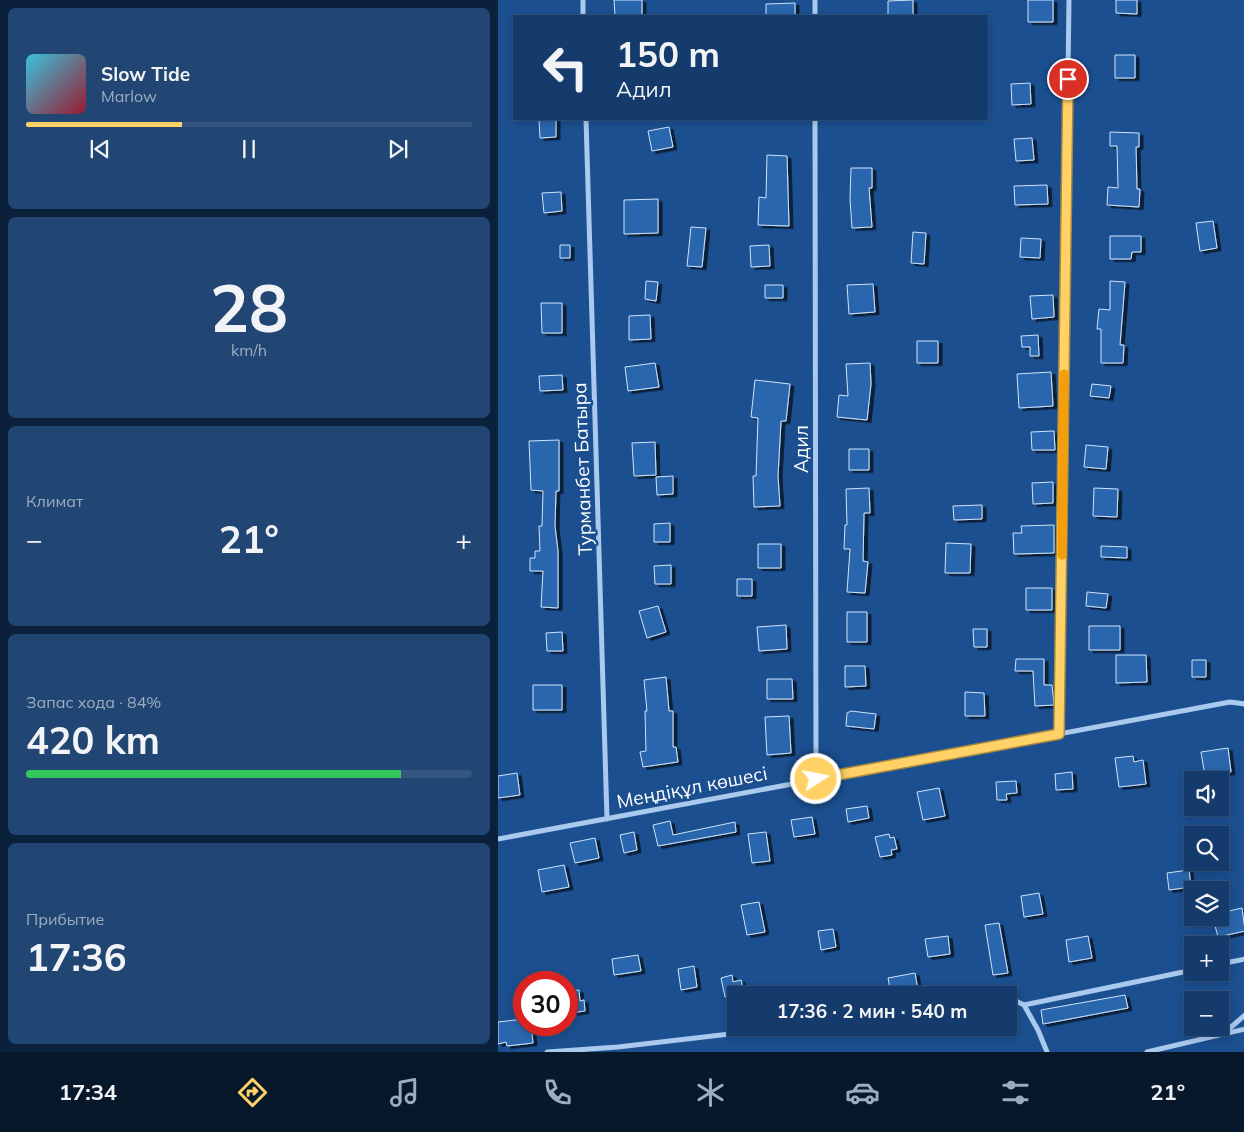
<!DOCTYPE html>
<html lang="ru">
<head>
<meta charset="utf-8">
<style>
	:root { --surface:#143b6b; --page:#214673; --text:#f1f3f6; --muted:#9dadc1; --line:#33557e; --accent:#ffd166 }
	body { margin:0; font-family:Mulish,sans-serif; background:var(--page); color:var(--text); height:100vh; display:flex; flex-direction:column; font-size:19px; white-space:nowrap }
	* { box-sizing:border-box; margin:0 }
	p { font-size:16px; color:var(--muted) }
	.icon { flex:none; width:28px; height:28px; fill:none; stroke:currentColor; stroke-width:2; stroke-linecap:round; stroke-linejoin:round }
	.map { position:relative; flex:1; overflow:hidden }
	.details { display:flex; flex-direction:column; gap:8px; padding:8px; background:#0b203b; width:498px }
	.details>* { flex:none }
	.guide { position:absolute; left:15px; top:15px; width:475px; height:105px; border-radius:0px; box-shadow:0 2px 8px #0003,0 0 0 1px var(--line); background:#143b6b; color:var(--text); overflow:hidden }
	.controls { position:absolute; left:686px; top:771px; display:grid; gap:10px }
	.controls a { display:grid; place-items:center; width:45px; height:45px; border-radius:0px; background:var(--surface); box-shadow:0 2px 8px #0003,0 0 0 1px var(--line); font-size:25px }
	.speed { position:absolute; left:15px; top:971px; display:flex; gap:10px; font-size:25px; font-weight:700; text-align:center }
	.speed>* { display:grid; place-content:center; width:65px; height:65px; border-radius:50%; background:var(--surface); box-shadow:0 2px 8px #0003,0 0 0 1px var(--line); line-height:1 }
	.speed .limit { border:8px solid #d22; background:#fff; color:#111 }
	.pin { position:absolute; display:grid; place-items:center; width:42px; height:42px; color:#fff; margin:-21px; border:2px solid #fff; border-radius:50%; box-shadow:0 1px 5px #0007 }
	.me { position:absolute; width:55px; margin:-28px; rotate:79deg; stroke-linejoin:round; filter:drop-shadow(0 0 4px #0008) }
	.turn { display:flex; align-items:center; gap:18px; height:105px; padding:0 20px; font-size:22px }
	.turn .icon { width:65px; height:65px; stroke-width:2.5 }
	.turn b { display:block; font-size:35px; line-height:42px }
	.big { font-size:38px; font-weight:700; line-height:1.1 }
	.details .tile { flex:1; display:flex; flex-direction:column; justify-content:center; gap:8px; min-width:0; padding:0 18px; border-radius:8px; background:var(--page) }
	.details .dial { align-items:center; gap:0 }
	.dial b { font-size:65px; line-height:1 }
	.song { display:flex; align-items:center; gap:15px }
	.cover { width:60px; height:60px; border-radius:8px; background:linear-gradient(135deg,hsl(190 70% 55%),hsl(350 70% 35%)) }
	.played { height:5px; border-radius:2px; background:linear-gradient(90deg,var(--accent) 35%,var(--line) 35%) }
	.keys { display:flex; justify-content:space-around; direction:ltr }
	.heat { display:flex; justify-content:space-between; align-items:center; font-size:28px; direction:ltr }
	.charge { height:8px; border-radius:4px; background:linear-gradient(90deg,#34c759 84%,var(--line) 0) }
	.trip { position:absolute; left:229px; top:986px; width:290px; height:50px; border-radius:0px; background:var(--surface); box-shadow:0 2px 8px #0003,0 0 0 1px var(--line); font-weight:700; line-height:50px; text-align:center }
	.tabs { display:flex; height:80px; justify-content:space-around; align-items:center; background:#08182b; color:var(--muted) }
	.tabs .icon { width:35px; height:35px }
	.tabs .selected { color:var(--accent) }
	.tabs b { font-size:22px; color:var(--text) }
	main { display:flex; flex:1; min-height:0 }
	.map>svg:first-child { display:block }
</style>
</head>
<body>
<main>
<section class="details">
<div class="tile">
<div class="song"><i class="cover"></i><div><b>Slow Tide</b><p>Marlow</p></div></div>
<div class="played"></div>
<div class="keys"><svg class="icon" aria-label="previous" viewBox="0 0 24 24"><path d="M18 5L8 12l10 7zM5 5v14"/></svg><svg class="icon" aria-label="pause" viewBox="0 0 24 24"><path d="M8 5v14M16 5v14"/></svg><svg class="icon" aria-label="next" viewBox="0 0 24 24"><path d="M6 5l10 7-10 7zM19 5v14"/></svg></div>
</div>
<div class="tile dial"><b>28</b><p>km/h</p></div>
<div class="tile"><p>Климат</p>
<div class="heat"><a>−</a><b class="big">21°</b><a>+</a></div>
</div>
<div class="tile"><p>Запас хода · 84%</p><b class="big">420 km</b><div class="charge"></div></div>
<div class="tile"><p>Прибытие</p><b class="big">17:36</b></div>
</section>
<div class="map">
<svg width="747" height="1052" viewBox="0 0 747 1052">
	<defs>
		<filter id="shadow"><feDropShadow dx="4" dy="2.5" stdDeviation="0" flood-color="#0009"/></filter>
	</defs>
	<rect width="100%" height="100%" fill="#1b4f8f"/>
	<!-- building -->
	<path fill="#2a66ad" stroke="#cfe3fa" filter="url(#shadow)" d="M 116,0 L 144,0 L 144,16 L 117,16 Z
		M 415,0 L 415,15 L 390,16 L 390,1 Z
		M 530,0 L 555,0 L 555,22 L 530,22 Z
		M 618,0 L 639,0 L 639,14 L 618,13 Z
		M 297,3 L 297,16 L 268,16 L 268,4 Z
		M 617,55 L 637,55 L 637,78 L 617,78 Z
		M 532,83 L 533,104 L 514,105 L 513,84 Z
		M 41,119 L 58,119 L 58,137 L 42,138 Z
		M 171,127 L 175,147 L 154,151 L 150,131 Z
		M 612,132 L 641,133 L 641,147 L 638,147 L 639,189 L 642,189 L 641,207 L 609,205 L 610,187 L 620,188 L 619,146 L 612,146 Z
		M 534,138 L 536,160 L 518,161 L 516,139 Z
		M 269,155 L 289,156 L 291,226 L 260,225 L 261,197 L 268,198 Z
		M 353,168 L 374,168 L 374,188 L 371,188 L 374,227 L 354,228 L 352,199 Z
		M 549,185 L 550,204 L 517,205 L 516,186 Z
		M 63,192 L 64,211 L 46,213 L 44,193 Z
		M 160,199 L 160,233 L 126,234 L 126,200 Z
		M 715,221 L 719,248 L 702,251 L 698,223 Z
		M 193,227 L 208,228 L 204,267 L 189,266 Z
		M 415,232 L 428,233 L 426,264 L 413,263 Z
		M 612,236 L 643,236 L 643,252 L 634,252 L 633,259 L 612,259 Z
		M 523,238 L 543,239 L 542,258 L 522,257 Z
		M 62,245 L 72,245 L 72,258 L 62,258 Z
		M 271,245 L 272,266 L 253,267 L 252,246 Z
		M 148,281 L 160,282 L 158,301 L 147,299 Z
		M 612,281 L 627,282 L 622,345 L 626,345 L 625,363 L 603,363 L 603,329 L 599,329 L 601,309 L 612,310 Z
		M 375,284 L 377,312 L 351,314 L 349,285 Z
		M 267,285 L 285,285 L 285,298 L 267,298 Z
		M 555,295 L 556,317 L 534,319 L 532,296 Z
		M 43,303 L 64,303 L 64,333 L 44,333 Z
		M 152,315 L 153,339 L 131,340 L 131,316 Z
		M 540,335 L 541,356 L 532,356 L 532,347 L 524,347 L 523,336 Z
		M 419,341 L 440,341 L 440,363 L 419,363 Z
		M 157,363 L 161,387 L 130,391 L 127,367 Z
		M 372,363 L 373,384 L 369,420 L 339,417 L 341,395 L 350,396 L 348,364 Z
		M 553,372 L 555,406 L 521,408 L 519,374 Z
		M 64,375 L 65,390 L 42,391 L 41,376 Z
		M 257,380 L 292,384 L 288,421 L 283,421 L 280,476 L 282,506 L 256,507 L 255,476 L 258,476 L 260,418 L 253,417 Z
		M 594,384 L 613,386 L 611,398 L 592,396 Z
		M 556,431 L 557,450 L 534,450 L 533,432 Z
		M 61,440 L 61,491 L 58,491 L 57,526 L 60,551 L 60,608 L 43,607 L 45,571 L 32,571 L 32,558 L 37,558 L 37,551 L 42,551 L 41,526 L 44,526 L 45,491 L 33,490 L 31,441 Z
		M 157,442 L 158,475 L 136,476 L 134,443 Z
		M 588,445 L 610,447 L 608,469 L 586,467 Z
		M 351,449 L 371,449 L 371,470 L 351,470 Z
		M 175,476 L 175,494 L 159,495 L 158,477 Z
		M 555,482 L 555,503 L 535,504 L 534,483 Z
		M 371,488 L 372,513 L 366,513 L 365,561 L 370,562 L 367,593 L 349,592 L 352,549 L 346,549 L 347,525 L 349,525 L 348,489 Z
		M 596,488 L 620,489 L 619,517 L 595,516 Z
		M 484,505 L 484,519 L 456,520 L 455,506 Z
		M 172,523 L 172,542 L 156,542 L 156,524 Z
		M 556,525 L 556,553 L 516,554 L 515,533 L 524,533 L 523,526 Z
		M 448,543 L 473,544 L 472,573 L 447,573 Z
		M 260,544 L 283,544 L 283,568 L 260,568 Z
		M 603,546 L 629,547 L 629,558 L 603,557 Z
		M 173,565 L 173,584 L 157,584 L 156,566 Z
		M 239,579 L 254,579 L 254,596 L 239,596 Z
		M 528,588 L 554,588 L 554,610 L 528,610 Z
		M 589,592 L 610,594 L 608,608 L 588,606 Z
		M 160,606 L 168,632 L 149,638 L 141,611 Z
		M 349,612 L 369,612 L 369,642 L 349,642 Z
		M 288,625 L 289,649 L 261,651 L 259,627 Z
		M 591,626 L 622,626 L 622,650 L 591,650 Z
		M 475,629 L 489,629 L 489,647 L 476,647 Z
		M 64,632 L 65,651 L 49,651 L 48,633 Z
		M 618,655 L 648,655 L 649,682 L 618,683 Z
		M 518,659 L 546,659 L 546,685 L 554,685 L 556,705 L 537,706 L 535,671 L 517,671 Z
		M 694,660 L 708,660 L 708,677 L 694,677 Z
		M 347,666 L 367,666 L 368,686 L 347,687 Z
		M 168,677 L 171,711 L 175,711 L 175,747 L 178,747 L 180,762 L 145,767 L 142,752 L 148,751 L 147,711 L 149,711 L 146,680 Z
		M 269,679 L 294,679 L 295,699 L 269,699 Z
		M 35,685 L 64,685 L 64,710 L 35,710 Z
		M 467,692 L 486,693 L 487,716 L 467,716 Z
		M 353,711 L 378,714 L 376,729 L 348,726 L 349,713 Z
		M 291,716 L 293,753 L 269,755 L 267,717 Z
		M 730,748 L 733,772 L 707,776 L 703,752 Z
		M 635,756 L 636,762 L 645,760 L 648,784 L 621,787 L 617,758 Z
		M 574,772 L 575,789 L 558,790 L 557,774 Z
		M 19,773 L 22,795 L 0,798 L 0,776 Z
		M 518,781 L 519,793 L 508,794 L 509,800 L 499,800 L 498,782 Z
		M 441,788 L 447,816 L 425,820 L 419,792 Z
		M 369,806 L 371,818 L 350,822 L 348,809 Z
		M 314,817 L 317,834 L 296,837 L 293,820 Z
		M 172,821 L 175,835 L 237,822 L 238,832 L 160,846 L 155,825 Z
		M 136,832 L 139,850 L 126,853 L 122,835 Z
		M 268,832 L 272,861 L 254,863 L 250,834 Z
		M 391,834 L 392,838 L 396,837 L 399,849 L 393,850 L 394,855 L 382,857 L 377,837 Z
		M 97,838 L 101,858 L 77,863 L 72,843 Z
		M 66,865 L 71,887 L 44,892 L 40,870 Z
		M 691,870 L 693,887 L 671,890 L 669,873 Z
		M 541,893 L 545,914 L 526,917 L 523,896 Z
		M 261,902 L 267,932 L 249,935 L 243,905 Z
		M 744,908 L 747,931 L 720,937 L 715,918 L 722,918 L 722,913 Z
		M 501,923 L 510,973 L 495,975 L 487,925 Z
		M 335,929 L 338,947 L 323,950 L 320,931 Z
		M 450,936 L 452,954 L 430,957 L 427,939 Z
		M 590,936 L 594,958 L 571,962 L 568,940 Z
		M 140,955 L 143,971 L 116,975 L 114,959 Z
		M 196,966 L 199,987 L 183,990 L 180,969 Z
		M 417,973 L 420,990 L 393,994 L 390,978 Z
		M 234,975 L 235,982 L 243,980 L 246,993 L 227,997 L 223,978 Z
		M 81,990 L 82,1001 L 86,1000 L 87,1011 L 72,1013 L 70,991 Z
		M 627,995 L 630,1008 L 545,1024 L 543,1010 Z
		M 26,1019 L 26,1025 L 33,1025 L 35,1043 L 9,1046 L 8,1042 L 0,1044 L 0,1022 Z"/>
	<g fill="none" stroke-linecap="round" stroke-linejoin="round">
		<!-- street -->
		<path stroke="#a9c9ee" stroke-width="5" d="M 85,0 L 85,16
			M 317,0 L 317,16
			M 88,119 L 109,819
			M 317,119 L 318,779
			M 561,734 L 571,0
			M 0,839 L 732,702 L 747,704
			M 722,964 L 747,959
			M 510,997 L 526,1005 L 695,970
			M 526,1005 L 540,1030 L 549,1052
			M 725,1034 L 747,1015
			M 49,1052 L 120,1047 L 283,1028
			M 649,1052 L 747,1029"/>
	</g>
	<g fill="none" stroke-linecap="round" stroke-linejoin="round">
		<defs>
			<path id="route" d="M 318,779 L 561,734 L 570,79"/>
		</defs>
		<!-- route casing -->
		<use href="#route" stroke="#a68842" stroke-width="12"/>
		<!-- route -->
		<use href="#route" stroke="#ffd166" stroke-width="9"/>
		<!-- slow -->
		<path stroke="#f59e0b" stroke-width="9" d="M 564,555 L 566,374"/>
	</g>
	<g text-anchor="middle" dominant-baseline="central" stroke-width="5" stroke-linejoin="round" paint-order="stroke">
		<!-- street labels -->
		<g font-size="19" fill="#fff" stroke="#1b4f8f">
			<text transform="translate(303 449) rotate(-90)">Адил</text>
			<text transform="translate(84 469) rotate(-92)">Турманбет Батыра</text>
			<text transform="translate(194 787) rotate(-11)">Меңдіқұл көшесі</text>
		</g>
	</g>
</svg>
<div class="controls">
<a><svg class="icon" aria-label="sound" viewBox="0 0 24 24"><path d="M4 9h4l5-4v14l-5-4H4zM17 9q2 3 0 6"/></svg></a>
<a><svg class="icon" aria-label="search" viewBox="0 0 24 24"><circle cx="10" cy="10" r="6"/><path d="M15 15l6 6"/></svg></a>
<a><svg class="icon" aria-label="layers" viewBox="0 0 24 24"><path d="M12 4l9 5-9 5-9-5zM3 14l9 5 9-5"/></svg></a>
<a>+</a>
<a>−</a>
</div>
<div class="speed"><div class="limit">30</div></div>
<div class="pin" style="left:570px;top:79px;background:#d93025"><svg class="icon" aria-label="arrive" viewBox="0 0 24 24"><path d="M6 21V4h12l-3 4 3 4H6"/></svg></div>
<svg class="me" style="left:318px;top:779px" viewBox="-20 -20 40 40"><circle r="17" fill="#ffd166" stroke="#fff" stroke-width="3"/><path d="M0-11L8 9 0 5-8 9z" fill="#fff"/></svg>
<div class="trip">17:36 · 2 мин · 540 m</div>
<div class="guide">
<div class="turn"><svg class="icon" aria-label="left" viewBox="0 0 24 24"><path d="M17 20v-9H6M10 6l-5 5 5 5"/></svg><div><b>150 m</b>Адил</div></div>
</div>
</div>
</main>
<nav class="tabs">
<b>17:34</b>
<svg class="icon selected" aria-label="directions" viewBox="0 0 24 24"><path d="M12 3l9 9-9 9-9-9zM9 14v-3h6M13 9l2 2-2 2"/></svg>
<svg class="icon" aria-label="music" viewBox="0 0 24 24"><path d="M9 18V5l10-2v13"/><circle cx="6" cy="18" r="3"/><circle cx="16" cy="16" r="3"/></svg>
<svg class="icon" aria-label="phone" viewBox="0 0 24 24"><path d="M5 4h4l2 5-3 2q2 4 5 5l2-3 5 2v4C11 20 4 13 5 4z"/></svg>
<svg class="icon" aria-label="climate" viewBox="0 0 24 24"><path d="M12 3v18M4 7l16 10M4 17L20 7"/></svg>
<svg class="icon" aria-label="car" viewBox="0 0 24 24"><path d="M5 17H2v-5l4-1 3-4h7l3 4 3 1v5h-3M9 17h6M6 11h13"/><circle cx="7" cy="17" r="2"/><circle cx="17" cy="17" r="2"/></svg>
<svg class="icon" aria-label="filters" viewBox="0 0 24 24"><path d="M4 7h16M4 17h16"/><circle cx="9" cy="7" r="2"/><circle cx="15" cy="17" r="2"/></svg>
<b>21°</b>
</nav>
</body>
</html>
